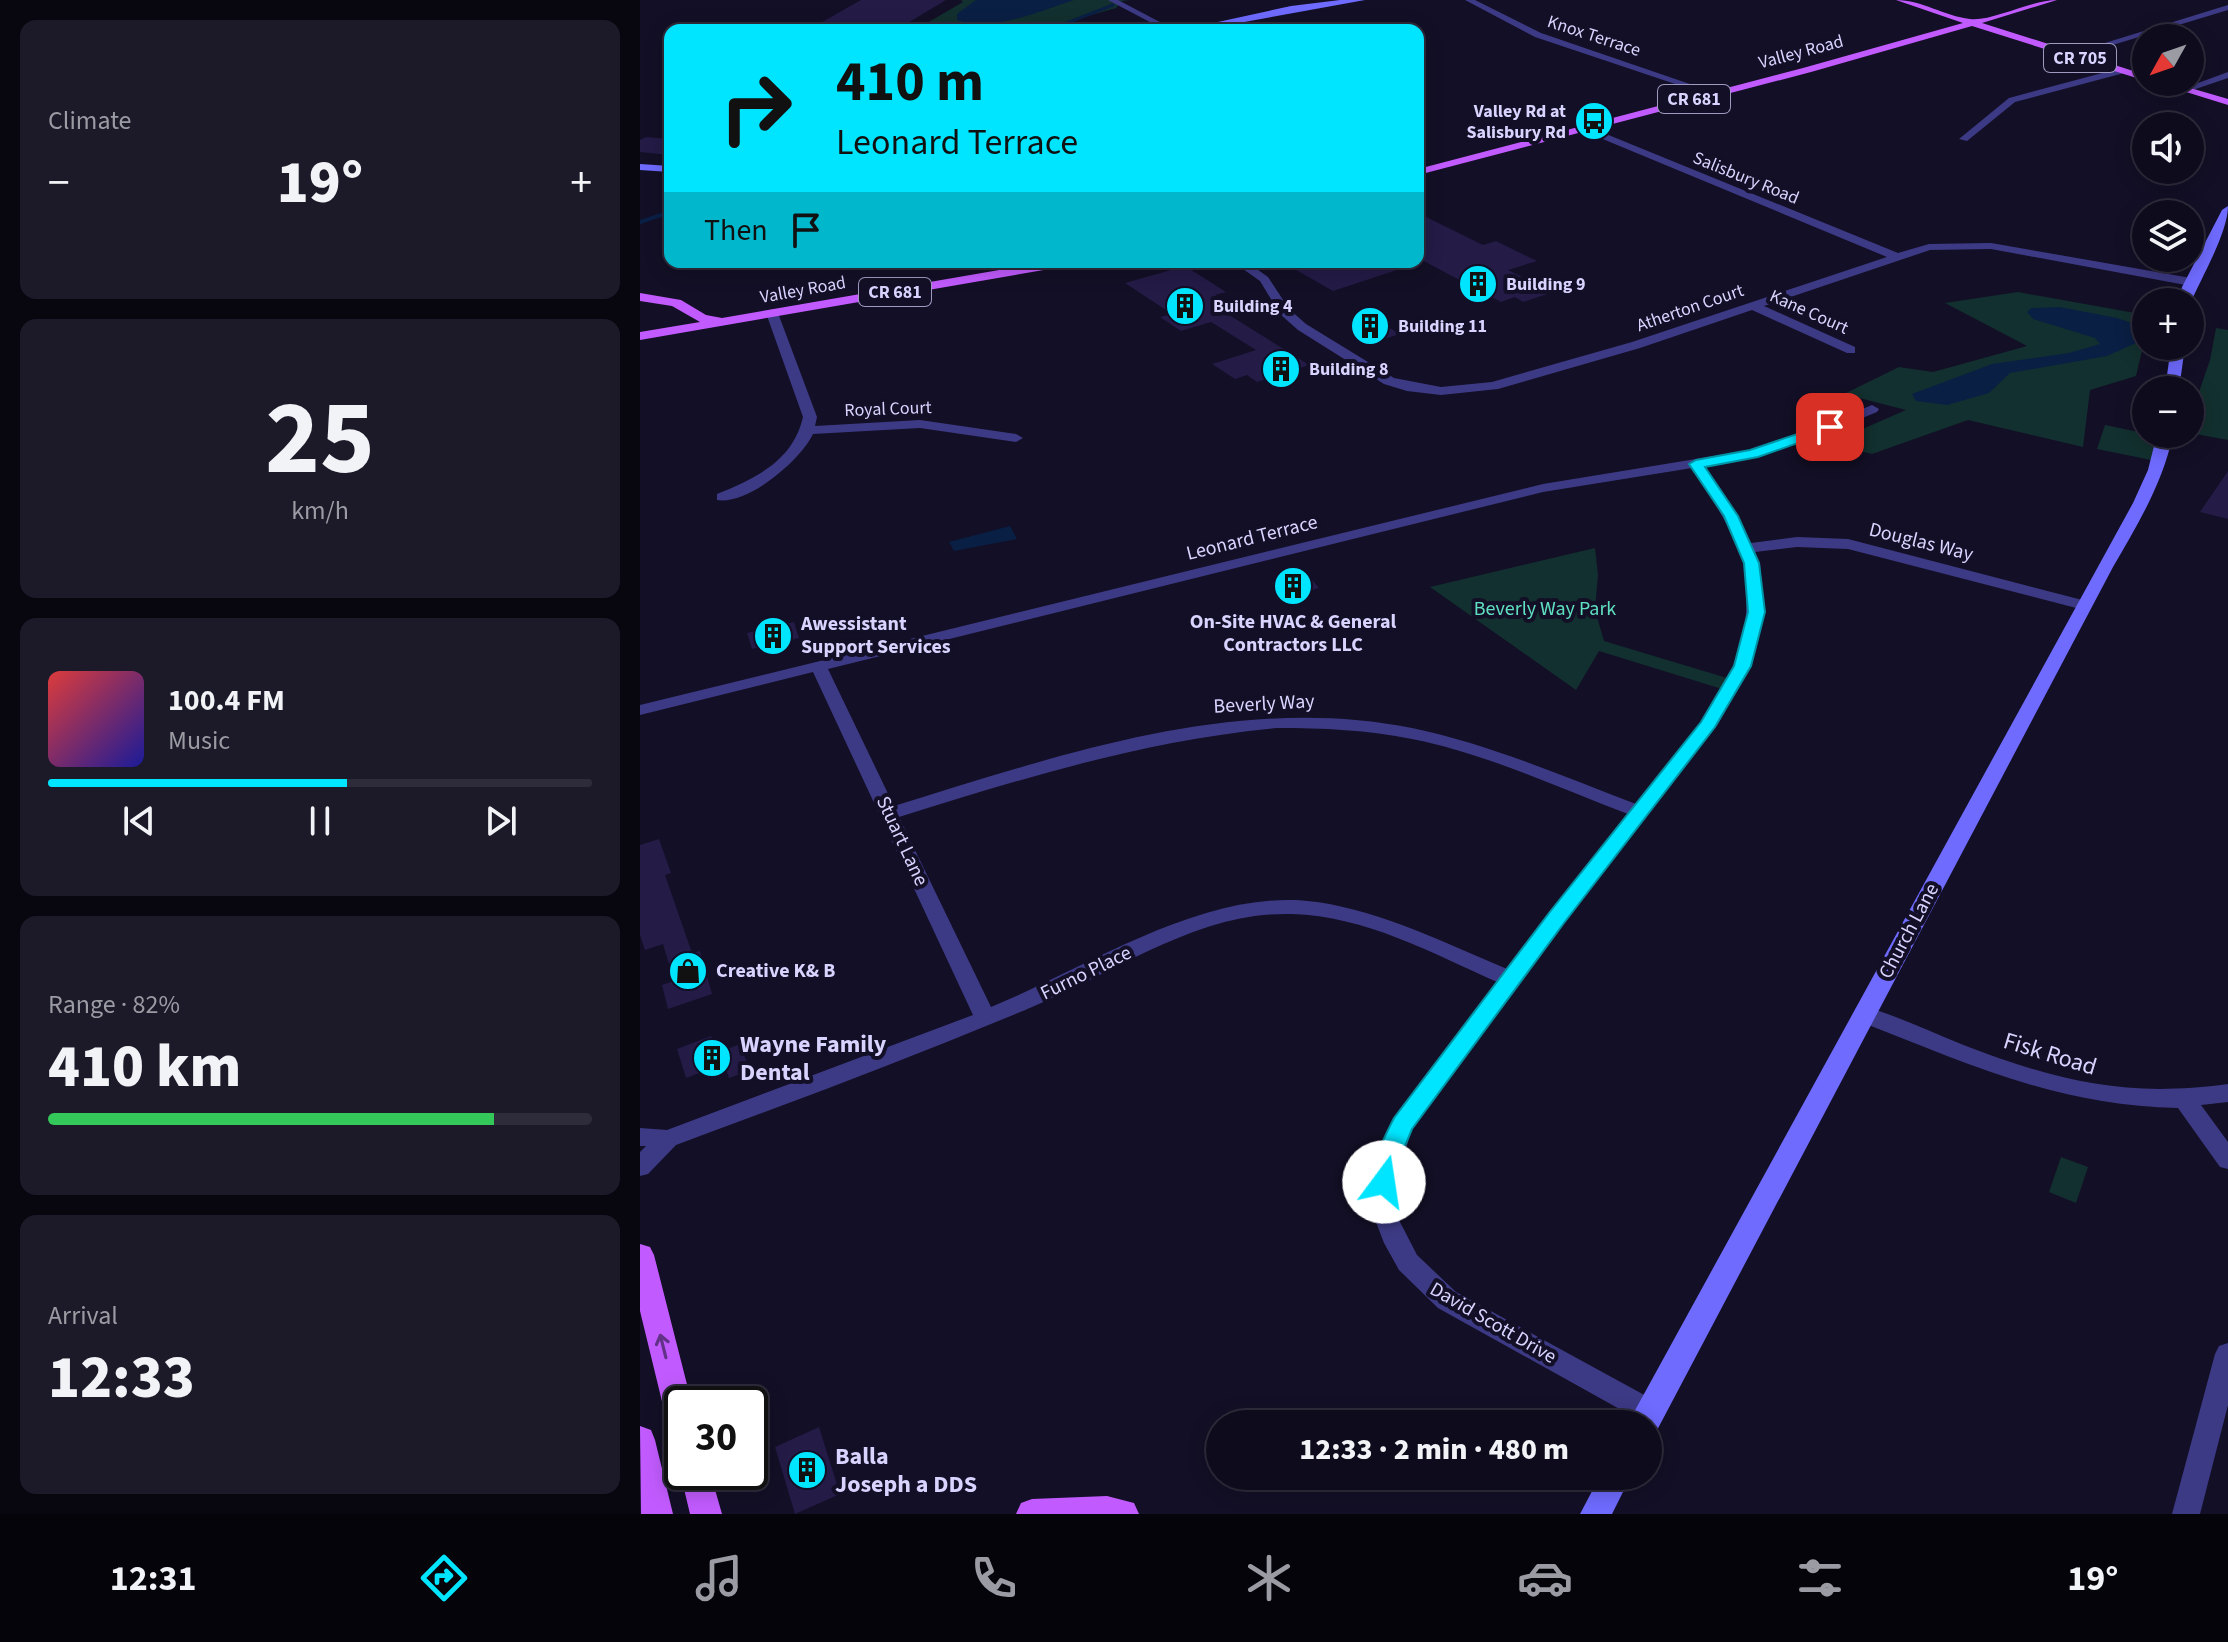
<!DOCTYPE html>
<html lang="en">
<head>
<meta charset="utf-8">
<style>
	:root { --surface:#0e0b1c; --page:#1c1929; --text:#f1f3f6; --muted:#9b9ba3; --line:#2e2b3b; --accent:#00e5ff }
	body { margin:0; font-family:"Source Sans 3",sans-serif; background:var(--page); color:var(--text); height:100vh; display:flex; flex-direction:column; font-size:30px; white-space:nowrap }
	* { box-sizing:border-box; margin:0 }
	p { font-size:26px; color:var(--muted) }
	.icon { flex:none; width:44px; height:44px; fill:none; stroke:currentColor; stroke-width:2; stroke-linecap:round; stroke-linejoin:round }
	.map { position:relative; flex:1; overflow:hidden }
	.details { display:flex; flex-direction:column; gap:20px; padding:20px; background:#08060f; width:640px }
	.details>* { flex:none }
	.guide { position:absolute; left:24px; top:24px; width:760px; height:244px; border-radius:16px; box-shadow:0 4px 20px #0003,0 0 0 2px var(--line); background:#00e5ff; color:#111; overflow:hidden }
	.needle { width:52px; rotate:230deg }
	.fabs { position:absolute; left:1492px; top:24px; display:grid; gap:16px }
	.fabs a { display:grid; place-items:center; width:72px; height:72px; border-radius:50%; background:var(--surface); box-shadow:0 4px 20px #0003,0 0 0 2px var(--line); font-size:40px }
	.speed { position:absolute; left:24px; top:1386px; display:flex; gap:16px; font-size:40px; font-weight:700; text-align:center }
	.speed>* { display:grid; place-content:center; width:104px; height:104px; border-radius:50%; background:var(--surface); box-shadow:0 4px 20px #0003,0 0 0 2px var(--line); line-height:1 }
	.speed .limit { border:4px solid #111; border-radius:12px; background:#fff; color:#111 }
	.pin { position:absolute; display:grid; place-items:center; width:68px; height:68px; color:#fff; margin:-34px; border-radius:16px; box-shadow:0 4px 12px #0006 }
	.me { position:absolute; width:88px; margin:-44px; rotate:14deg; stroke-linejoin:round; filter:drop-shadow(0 0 6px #0008) }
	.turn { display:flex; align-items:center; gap:28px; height:168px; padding:0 40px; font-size:36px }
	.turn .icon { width:104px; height:104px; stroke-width:2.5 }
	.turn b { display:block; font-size:56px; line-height:68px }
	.then { display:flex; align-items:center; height:76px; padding:0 40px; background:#0003; gap:16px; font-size:30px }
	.big { font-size:60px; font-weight:800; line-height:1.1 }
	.details .widget { flex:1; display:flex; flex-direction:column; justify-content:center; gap:12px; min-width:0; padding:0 28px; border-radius:16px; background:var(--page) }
	.details .dial { align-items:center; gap:0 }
	.dial b { font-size:104px; line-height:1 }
	.song { display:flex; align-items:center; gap:24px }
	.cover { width:96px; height:96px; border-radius:12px; background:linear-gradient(135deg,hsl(0 70% 55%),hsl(240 70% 35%)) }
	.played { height:8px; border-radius:4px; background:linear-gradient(90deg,var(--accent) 55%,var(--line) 55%) }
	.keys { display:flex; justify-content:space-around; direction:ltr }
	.heat { display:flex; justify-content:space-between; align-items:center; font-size:44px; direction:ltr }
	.charge { height:12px; border-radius:6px; background:linear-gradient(90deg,#34c759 82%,var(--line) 0) }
	.trip { position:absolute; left:566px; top:1410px; width:456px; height:80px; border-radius:40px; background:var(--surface); box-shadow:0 4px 20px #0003,0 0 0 2px var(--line); font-weight:800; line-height:80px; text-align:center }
	.menu { display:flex; height:128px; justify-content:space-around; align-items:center; background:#06040b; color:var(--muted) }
	.menu .icon { width:56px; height:56px }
	.menu .on { color:var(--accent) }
	.menu b { font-size:36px; color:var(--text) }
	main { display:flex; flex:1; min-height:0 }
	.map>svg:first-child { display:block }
</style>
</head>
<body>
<main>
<section class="details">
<div class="widget"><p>Climate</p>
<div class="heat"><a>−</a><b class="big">19°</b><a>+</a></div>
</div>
<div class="widget dial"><b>25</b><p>km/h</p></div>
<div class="widget">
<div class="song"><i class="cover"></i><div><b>100.4 FM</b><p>Music</p></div></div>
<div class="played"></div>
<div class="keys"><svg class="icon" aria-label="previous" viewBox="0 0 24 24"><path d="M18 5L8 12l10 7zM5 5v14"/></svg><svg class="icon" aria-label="pause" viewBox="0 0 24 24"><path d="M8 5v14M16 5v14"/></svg><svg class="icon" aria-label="next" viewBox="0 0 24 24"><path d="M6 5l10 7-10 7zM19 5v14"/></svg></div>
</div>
<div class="widget"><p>Range · 82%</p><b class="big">410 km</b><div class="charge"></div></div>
<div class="widget"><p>Arrival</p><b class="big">12:33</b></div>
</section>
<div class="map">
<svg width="1588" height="1514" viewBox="0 0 1588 1514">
	<rect width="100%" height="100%" fill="#130f26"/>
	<!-- green -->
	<path fill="#12302f" d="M 321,0 L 489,0 L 482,1 L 476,8 L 400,30 L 275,30 L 323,2 Z
		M 1378,292 L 1506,315 L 1506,334 L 1496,376 L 1450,390 L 1443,447 L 1328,420 L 1232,454 L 1188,444 L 1266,410 L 1204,394 L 1259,367 L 1293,372 L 1387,346 L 1305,303 Z
		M 1576,328 L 1588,330 L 1588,440 L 1550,433 L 1550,418 L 1570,360 Z
		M 1465,425 L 1518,436 L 1511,460 L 1457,449 Z
		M 955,548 L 958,575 L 955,610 L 964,641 L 1087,678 L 1082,689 L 959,651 L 936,690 L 790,587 Z
		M 1421,1157 L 1448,1167 L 1436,1203 L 1409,1192 Z"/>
	<!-- water -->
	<path fill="#0a1f44" d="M 336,0 L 434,0 C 400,11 351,33 317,20 L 317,14 Z
		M 1420,307 L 1477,318 L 1506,328 L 1506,334 L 1496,343 L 1467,356 L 1370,373 L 1349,393 L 1307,405 L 1276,401 L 1272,394 L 1352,364 L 1429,353 L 1460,344 L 1455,338 L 1393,319 L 1387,312 L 1391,308 Z
		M 370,526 L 377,539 L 314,551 L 309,542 Z"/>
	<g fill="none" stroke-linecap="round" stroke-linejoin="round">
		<!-- stream-far1 -->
		<path stroke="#0a1f44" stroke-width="3" d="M 409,30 L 473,5"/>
		<!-- stream -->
		<path stroke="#0a1f44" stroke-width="4" d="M 0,222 L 30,212"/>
	</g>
	<!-- building -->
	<path fill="#241b47" d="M 221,0 L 306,0 L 256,30 L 168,30 Z
		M 6,137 L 30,139 L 30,155 L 0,152 L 0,140 Z
		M 778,213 L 843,245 L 856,241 L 897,261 L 868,270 L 913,292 L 883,302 L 875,297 L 861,302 L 778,258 Z
		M 642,262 L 765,262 L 766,267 L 693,291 Z
		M 545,266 L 586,292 L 575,295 L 581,299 L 570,303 L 669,365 L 617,382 L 607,375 L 595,379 L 572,364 L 616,350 L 571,322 L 541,331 L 520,317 L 532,314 L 485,283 Z
		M 736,320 L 760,334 L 740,340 L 716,326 Z
		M 1588,471 L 1588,519 L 1560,512 Z
		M 668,575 L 679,588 L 666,592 L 669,595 L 645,601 L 632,583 Z
		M 154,622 L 159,638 L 112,649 L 107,633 Z
		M 19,839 L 31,873 L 25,875 L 52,953 L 60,951 L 72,994 L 28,1009 L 22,985 L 34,981 L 23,944 L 5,950 L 0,935 L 0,845 Z
		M 71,1036 L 81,1065 L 46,1078 L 37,1049 Z
		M 100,1044 L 110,1071 L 89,1078 L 80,1052 Z
		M 179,1427 L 200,1494 L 155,1514 L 135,1447 Z"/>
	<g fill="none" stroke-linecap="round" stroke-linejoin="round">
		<!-- street -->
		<path fill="#3d3a85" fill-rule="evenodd" d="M 468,0 L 478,0 L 535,30 L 525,30 Z
			M 825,0 L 835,0 L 901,33 L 1079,94 L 1071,96 L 895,37 Z
			M 1588,5 L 1588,10 L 1433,57 L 1426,55 Z
			M 1481,68 L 1484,73 L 1375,102 L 1327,141 L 1319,139 L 1369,98 Z
			M 1588,72 L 1588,78 L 1544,93 L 1539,90 Z
			M 944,125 L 1258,253 L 1289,244 L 1351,243 L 1551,278 L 1557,282 L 1551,286 L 1351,249 L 1290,250 L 1124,306 L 1215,347 L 1215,353 L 1207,353 L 1112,310 L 1000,348 L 858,389 L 801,395 L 767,391 L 744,384 L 658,330 L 640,314 L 620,281 L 593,262 L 607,262 L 628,277 L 649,309 L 666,324 L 754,378 L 801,387 L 852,382 L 992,342 L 1247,257 L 941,130 L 941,126 Z
			M 132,309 L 138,313 L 177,417 L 175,426 L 280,420 L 376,434 L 383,438 L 376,442 L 280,428 L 173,434 C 160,461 108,505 77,500 L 77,494 C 116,478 153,461 163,417 L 126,313 Z
			M 1232,405 L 1239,409 L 1237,412 C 1178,437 1127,456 1064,466 L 1098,516 L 1111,543 L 1157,537 L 1208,539 L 1450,602 L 1452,605 L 1444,610 L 1208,549 L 1157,547 L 1115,552 L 1120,563 L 1124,612 L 1111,666 L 1078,724 L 923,923 L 772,1128 L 758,1177 L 760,1222 L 777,1255 L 816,1292 L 1019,1403 L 1023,1412 L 1019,1421 L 1010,1424 L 1001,1421 L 798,1308 L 759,1270 L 744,1243 L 736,1222 L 735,1177 L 751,1125 L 857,982 C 792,953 725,916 652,914 C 558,911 475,973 392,1007 C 274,1057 155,1101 36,1145 L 8,1174 L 0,1176 L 0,1152 L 6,1146 L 0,1146 L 0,1128 L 27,1130 L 333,1015 L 173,672 L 0,715 L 0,705 L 903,484 L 1111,450 L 1164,433 ZM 1052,468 C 1071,498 1091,526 1103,560 C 1106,569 1106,580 1106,590 C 1113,675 1045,742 996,804 C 922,776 849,744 772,728 C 595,693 421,755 254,806 L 188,669 L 903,492 ZM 637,728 C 683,728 728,730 772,739 C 847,754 917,787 988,814 L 867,969 C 805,943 744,912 677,902 C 567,886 449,967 351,1007 L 259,817 C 388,777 502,741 637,728 Z
			M 1224,1006 C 1257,1016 1289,1031 1321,1044 C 1417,1081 1484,1098 1588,1084 L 1588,1102 L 1561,1105 L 1588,1142 L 1588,1169 L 1580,1167 L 1538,1108 C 1417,1106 1327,1063 1216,1020 L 1213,1014 L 1216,1008 Z
			M 1588,1343 L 1588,1405 L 1560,1514 L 1532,1514 L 1575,1354 L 1579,1346 Z"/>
		<!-- secondary -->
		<path fill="#6f6bff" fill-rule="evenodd" d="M 700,0 L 725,0 L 560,30 L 541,30 L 651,6 Z
			M 0,164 L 30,166 L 30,172 L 0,170 Z
			M 1588,206 C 1588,233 1561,278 1550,304 L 1538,302 L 1542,287 L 1582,210 Z
			M 1531,346 L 1545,346 L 1539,390 L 1525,390 Z
			M 1517,434 L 1533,434 C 1523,483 1498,524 1473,567 L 1015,1434 L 1008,1436 L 1008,1424 L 989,1424 L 993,1414 L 1493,503 L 1508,470 Z
			M 960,1476 L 991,1476 L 972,1514 L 940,1514 Z"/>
		<!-- primary -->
		<path fill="#c25bff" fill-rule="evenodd" d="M 1256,0 C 1282,0 1304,16 1330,19 C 1351,22 1391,0 1417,0 L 1342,23 L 1506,75 L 1506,81 L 1332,26 L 1171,72 L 778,175 L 778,169 L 1163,68 L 1323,23 Z
			M 1514,82 L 1530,82 L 1588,99 L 1588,105 Z
			M 405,262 L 433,262 L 427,266 L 0,340 L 0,332 L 60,322 L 32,306 L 0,301 L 0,293 L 41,300 L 66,315 L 82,318 Z
			M 0,1244 L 10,1247 L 14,1255 L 52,1404 L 42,1404 L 42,1436 L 31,1432 L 27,1422 L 0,1311 Z
			M 0,1426 L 11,1430 L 15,1440 L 33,1514 L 1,1514 Z
			M 42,1467 L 42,1472 L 70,1472 L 82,1514 L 50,1514 L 40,1472 Z
			M 467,1496 L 494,1503 L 499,1514 L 376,1514 L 381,1503 L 392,1499 Z"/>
	</g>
	<!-- one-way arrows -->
	<defs><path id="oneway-shaft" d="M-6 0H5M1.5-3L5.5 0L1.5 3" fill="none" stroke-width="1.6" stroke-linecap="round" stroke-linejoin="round" transform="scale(2)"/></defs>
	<use stroke="#623188" href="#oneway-shaft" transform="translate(23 1346) rotate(-104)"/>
	<!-- route -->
	<path fill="#00e5ff" stroke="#0095a6" stroke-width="2" d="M 1190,423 L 1195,424 L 1195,430 L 1118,457 L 1065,467 L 1098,516 L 1119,563 L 1125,612 L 1111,666 L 1075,727 L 924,923 L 772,1129 L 762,1153 L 753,1189 L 744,1192 L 736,1189 C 726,1170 745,1136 754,1118 L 909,913 L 1061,722 L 1094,666 L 1108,612 L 1104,563 L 1084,516 L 1049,464 L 1056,460 L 1110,450 Z"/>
	<!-- icons -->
	<defs>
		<symbol id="bus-disc" viewBox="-11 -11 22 22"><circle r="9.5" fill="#00e5ff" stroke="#130f26"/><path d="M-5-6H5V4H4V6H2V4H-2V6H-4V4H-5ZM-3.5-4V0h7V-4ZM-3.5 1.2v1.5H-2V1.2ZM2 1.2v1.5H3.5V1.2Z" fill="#111"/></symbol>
		<symbol id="building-disc" viewBox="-11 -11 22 22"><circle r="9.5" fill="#00e5ff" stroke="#130f26"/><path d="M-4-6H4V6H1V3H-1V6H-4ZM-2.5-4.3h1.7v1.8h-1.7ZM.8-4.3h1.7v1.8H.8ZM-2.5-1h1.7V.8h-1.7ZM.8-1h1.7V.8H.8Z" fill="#111"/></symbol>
		<symbol id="shop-disc" viewBox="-11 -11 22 22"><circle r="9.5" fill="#00e5ff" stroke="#130f26"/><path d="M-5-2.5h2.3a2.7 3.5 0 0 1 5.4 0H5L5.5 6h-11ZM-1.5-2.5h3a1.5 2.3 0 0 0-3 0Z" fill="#111"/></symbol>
	</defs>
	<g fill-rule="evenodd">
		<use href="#bus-disc" x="932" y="99" width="44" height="44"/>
		<use href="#building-disc" x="816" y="262" width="44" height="44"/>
		<use href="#building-disc" x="523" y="284" width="44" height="44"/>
		<use href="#building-disc" x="708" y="304" width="44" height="44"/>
		<use href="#building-disc" x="619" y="347" width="44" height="44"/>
		<use href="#building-disc" x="631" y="564" width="44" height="44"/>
		<use href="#building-disc" x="111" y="614" width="44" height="44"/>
		<use href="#shop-disc" x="26" y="949" width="44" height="44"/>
		<use href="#building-disc" x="50" y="1036" width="44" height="44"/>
		<use href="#building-disc" x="145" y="1448" width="44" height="44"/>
	</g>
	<g text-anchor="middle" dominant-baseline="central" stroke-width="8" stroke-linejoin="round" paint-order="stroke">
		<!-- far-street labels -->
		<g font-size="18" fill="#d9d4ff" stroke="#130f26">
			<text transform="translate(954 36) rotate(18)">Knox Terrace</text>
			<text transform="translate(1161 52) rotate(-15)">Valley Road</text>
			<text transform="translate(1106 178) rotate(22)">Salisbury Road</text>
			<text transform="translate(163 290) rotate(-10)">Valley Road</text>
			<text transform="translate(1050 308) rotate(-19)">Atherton Court</text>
			<text transform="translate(1169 312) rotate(24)">Kane Court</text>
			<text transform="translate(248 409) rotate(-2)">Royal Court</text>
		</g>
		<!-- shield labels -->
		<g fill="#130f26" stroke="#9e99be" stroke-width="2">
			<rect x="1404" y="44" width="72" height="28" rx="6"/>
			<rect x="1018" y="85" width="72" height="28" rx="6"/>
			<rect x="219" y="278" width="72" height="28" rx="6"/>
		</g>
		<g font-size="18" font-weight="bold" fill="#d9d4ff">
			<text x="1440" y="58">CR 705</text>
			<text x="1054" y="99">CR 681</text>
			<text x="255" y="292">CR 681</text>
		</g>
		<!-- far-poi labels -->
		<g font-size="18" font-weight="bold" fill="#d9d4ff" stroke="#130f26" text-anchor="start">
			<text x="926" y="111" text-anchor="end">Valley Rd at<tspan x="926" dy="21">Salisbury Rd</tspan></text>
			<text x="866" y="284">Building 9</text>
			<text x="573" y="306">Building 4</text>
			<text x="758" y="326">Building 11</text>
			<text x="669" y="369">Building 8</text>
		</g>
		<!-- street labels -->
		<g font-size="20" fill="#d9d4ff" stroke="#130f26">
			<text transform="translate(612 538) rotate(-14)">Leonard Terrace</text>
			<text transform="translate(1281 542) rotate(14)">Douglas Way</text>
			<text transform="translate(624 704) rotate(-3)">Beverly Way</text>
			<text transform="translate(262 841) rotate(65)">Stuart Lane</text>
			<text transform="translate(1269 931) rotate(-62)">Church Lane</text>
			<text transform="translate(446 973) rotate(-26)">Furno Place</text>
			<text transform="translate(853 1323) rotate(30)">David Scott Drive</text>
		</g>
		<!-- park labels -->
		<g font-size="20" fill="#5fe0c0" stroke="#130f26">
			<text x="905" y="609">Beverly Way Park</text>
		</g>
		<!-- poi labels -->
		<g font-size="20" font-weight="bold" fill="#d9d4ff" stroke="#130f26" text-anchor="start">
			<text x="653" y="622" text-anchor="middle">On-Site HVAC &amp; General<tspan x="653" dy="23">Contractors LLC</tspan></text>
			<text x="161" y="624">Awessistant<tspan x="161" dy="23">Support Services</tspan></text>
			<text x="76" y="971">Creative K&amp; B</text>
		</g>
		<!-- near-poi labels -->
		<g font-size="24" font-weight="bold" fill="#d9d4ff" stroke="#130f26" text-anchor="start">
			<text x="100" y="1044">Wayne Family<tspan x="100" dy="28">Dental</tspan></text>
			<text x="195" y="1456">Balla<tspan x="195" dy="28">Joseph a DDS</tspan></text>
		</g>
		<!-- near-street labels -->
		<g font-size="24" fill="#d9d4ff" stroke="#130f26">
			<text transform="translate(1410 1054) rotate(17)">Fisk Road</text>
		</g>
	</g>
</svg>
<div class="fabs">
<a><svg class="needle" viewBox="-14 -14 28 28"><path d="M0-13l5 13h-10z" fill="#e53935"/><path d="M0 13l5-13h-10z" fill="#9b9ba3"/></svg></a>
<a><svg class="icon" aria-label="sound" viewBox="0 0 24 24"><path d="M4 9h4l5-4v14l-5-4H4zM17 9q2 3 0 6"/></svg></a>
<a><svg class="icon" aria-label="layers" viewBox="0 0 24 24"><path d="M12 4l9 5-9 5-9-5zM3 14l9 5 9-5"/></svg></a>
<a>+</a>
<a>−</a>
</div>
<div class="speed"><div class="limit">30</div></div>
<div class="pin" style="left:1190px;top:427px;background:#d93025"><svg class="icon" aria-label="arrive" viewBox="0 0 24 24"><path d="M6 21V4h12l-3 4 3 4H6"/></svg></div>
<svg class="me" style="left:744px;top:1182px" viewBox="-20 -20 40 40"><circle r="19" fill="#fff"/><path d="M0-13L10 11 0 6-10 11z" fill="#00e5ff"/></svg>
<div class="trip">12:33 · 2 min · 480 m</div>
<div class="guide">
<div class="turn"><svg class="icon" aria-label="right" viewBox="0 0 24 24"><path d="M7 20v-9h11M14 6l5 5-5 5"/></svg><div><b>410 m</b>Leonard Terrace</div></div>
<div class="then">Then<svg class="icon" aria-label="arrive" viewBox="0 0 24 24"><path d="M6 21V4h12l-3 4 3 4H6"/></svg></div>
</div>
</div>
</main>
<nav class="menu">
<b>12:31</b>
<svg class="icon on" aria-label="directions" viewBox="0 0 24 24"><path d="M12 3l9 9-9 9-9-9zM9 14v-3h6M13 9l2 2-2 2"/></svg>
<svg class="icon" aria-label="music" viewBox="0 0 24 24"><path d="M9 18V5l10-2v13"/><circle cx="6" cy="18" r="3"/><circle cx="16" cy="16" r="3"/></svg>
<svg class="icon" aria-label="phone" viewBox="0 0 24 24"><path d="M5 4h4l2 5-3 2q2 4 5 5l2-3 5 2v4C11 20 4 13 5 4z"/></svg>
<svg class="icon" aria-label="climate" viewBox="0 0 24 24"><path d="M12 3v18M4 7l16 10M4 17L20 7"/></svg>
<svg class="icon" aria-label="car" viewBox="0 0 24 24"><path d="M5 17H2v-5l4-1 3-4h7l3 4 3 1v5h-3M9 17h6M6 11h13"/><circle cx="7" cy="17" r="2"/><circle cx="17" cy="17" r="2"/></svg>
<svg class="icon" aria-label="filters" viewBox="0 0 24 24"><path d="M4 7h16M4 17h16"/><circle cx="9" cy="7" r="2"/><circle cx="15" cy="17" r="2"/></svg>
<b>19°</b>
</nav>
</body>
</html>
